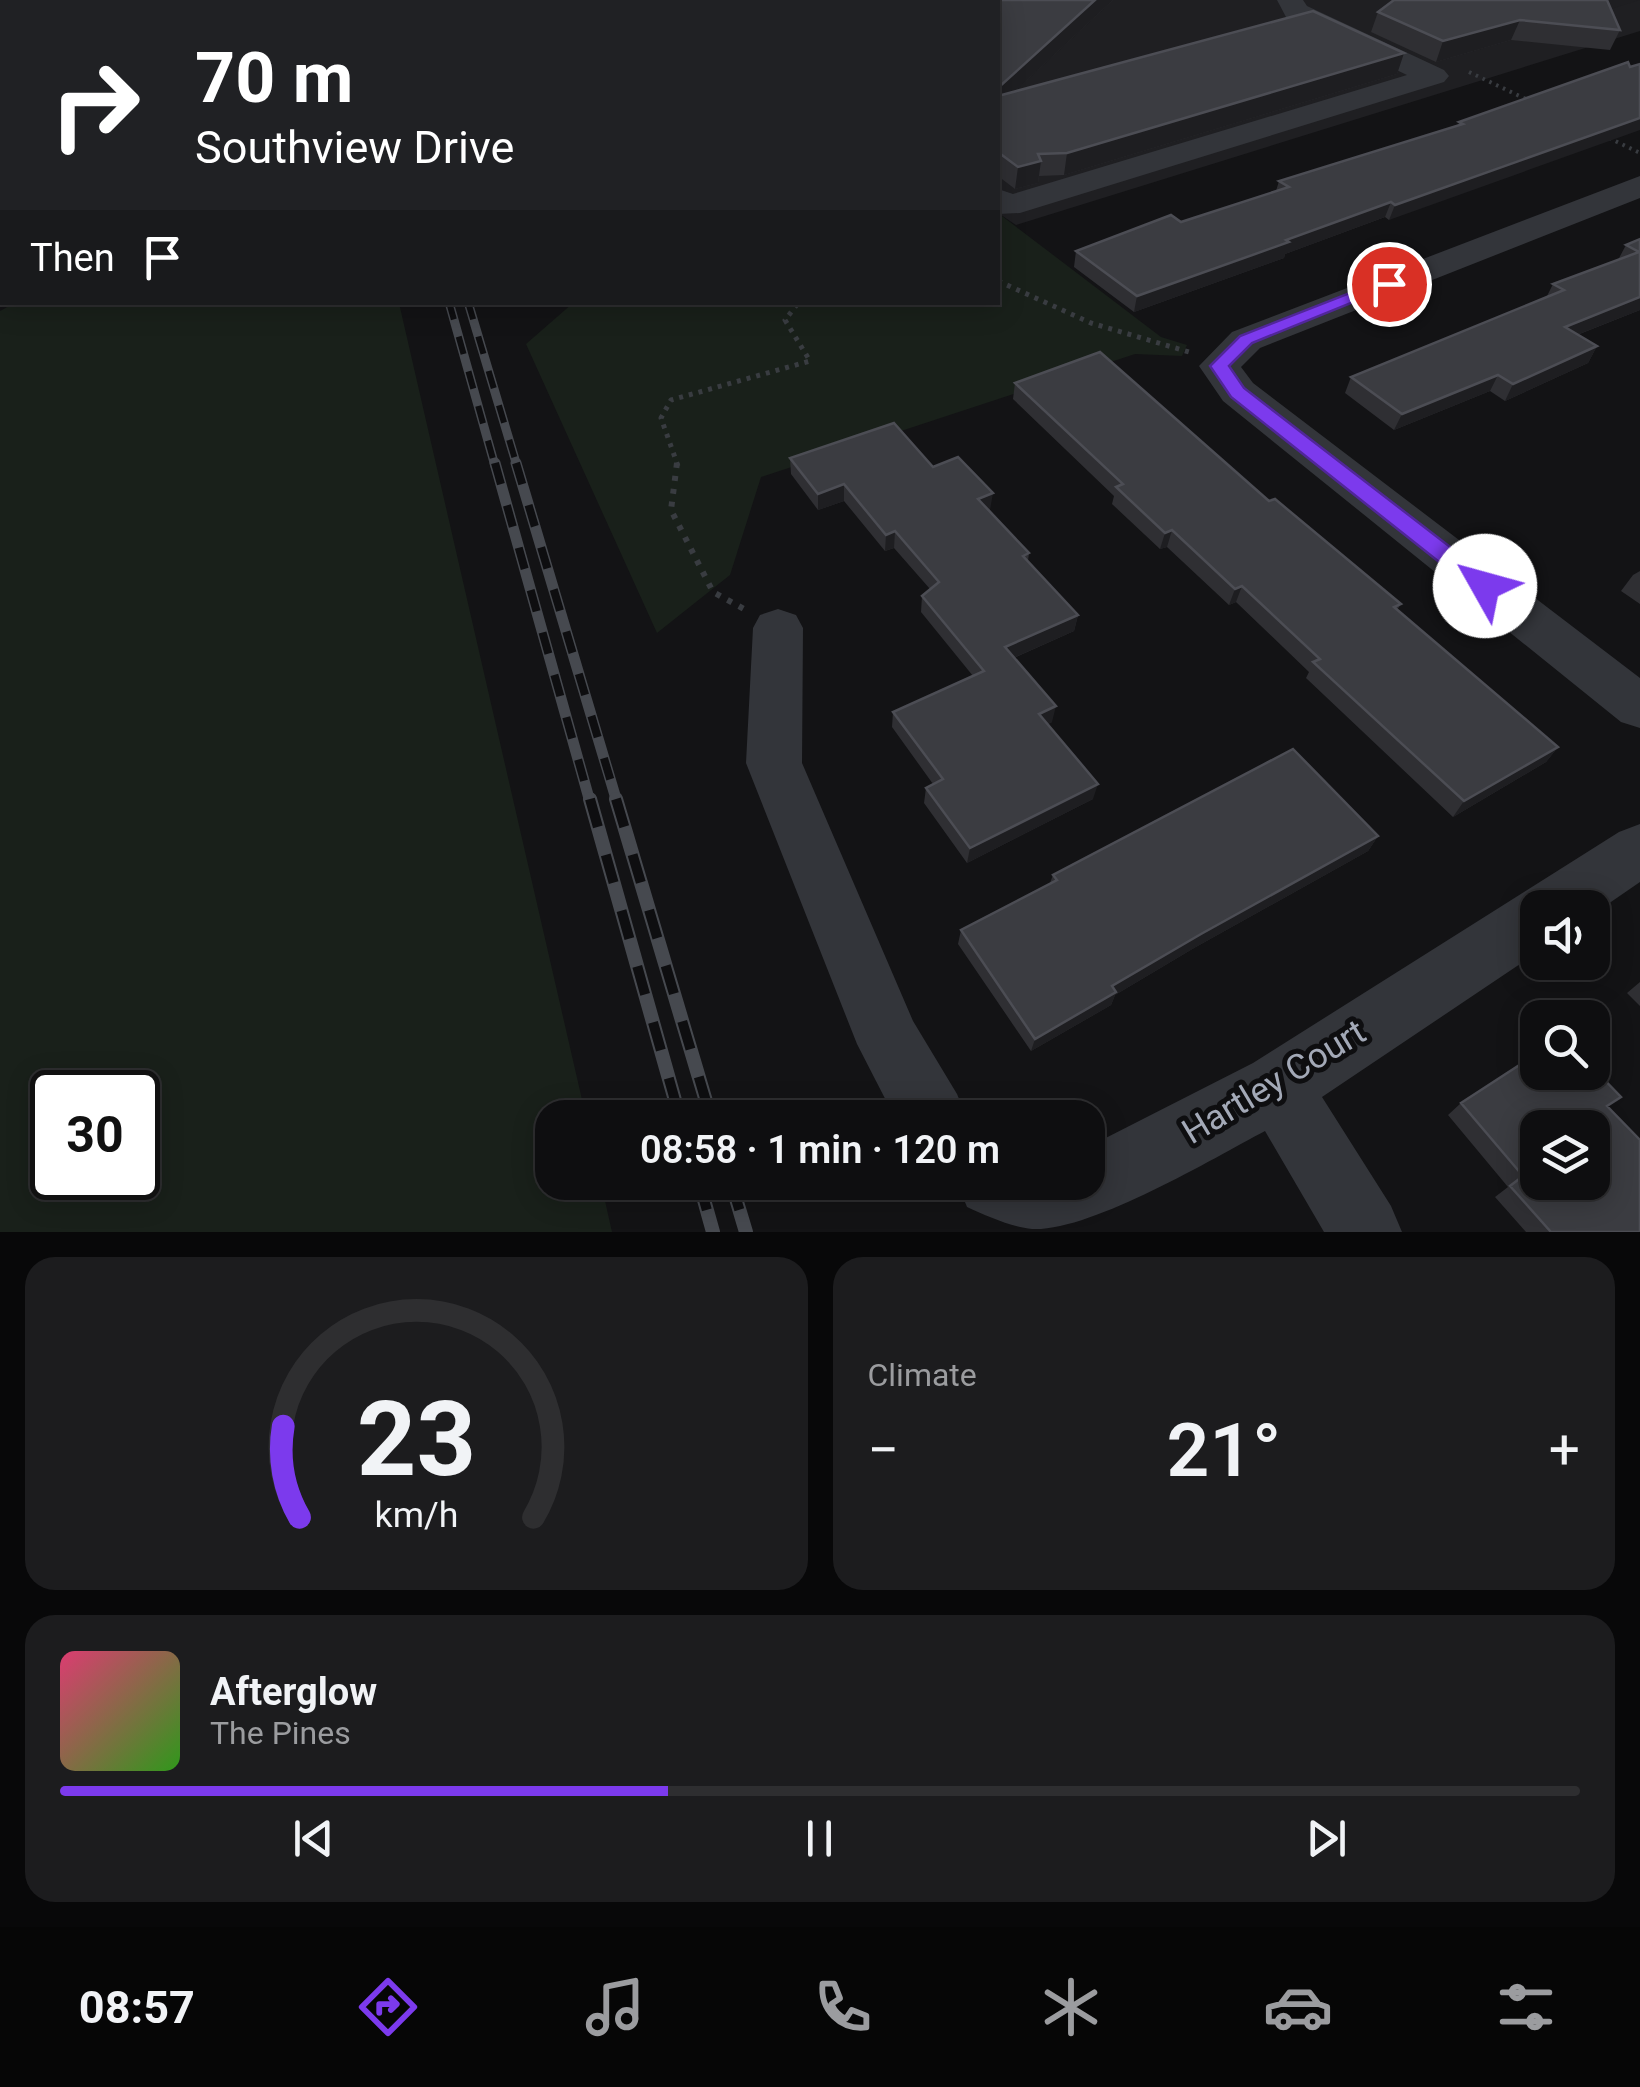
<!DOCTYPE html>
<html lang="en">
<head>
<meta charset="utf-8">
<style>
	:root { --surface:#0e0e10; --page:#1c1c1e; --text:#f1f3f6; --muted:#9b9c9f; --line:#2e2e30; --accent:#7c3aed }
	body { margin:0; font-family:Roboto,sans-serif; background:var(--page); color:var(--text); height:100vh; display:flex; flex-direction:column; font-size:38px; white-space:nowrap }
	* { box-sizing:border-box; margin:0 }
	p { font-size:32px; color:var(--muted) }
	.icon { flex:none; width:55px; height:55px; fill:none; stroke:currentColor; stroke-width:2; stroke-linecap:round; stroke-linejoin:round }
	.map { position:relative; height:1232px; overflow:hidden }
	.details { display:flex; flex-direction:column; gap:25px; padding:25px; background:#080809; flex:1 }
	.details>* { flex:none }
	.top-card { position:absolute; left:0px; top:0px; width:1000px; height:305px; box-shadow:0 5px 25px #0003,0 0 0 2px var(--line); background:#202124; color:#fff; overflow:hidden }
	.buttons { position:absolute; left:1520px; top:890px; display:grid; gap:20px }
	.buttons a { display:grid; place-items:center; width:90px; height:90px; border-radius:20px; background:var(--surface); box-shadow:0 5px 25px #0003,0 0 0 2px var(--line); font-size:50px }
	.speed { position:absolute; left:30px; top:1070px; display:flex; gap:20px; font-size:50px; font-weight:700; text-align:center }
	.speed>* { display:grid; place-content:center; width:130px; height:130px; border-radius:50%; background:var(--surface); box-shadow:0 5px 25px #0003,0 0 0 2px var(--line); line-height:1 }
	.speed .limit { border:5px solid #111; border-radius:15px; background:#fff; color:#111 }
	.pin { position:absolute; display:grid; place-items:center; width:85px; height:85px; color:#fff; margin:-42px; border:5px solid #fff; border-radius:50%; box-shadow:0 2px 10px #0007 }
	.me { position:absolute; width:110px; margin:-55px; rotate:308deg; stroke-linejoin:round; filter:drop-shadow(0 0 8px #0008) }
	.turn { display:flex; align-items:center; gap:35px; height:210px; padding:0 30px; font-size:45px }
	.turn .icon { width:130px; height:130px; stroke-width:2.5 }
	.turn b { display:block; font-size:70px; line-height:85px }
	.then { display:flex; align-items:center; height:95px; padding:0 30px; background:#0003; gap:20px; font-size:38px }
	.big { font-size:75px; font-weight:600; line-height:1.1 }
	.details .card { flex:1; display:flex; flex-direction:column; justify-content:center; gap:15px; min-width:0; padding:0 35px; border-radius:30px; background:var(--page) }
	.details .dial { align-items:center; gap:0 }
	.dial svg { height:260px; overflow:visible; fill:none; stroke:var(--line); stroke-width:7; stroke-linecap:round; text-anchor:middle }
	.dial text { fill:var(--text); stroke:none }
	.song { display:flex; align-items:center; gap:30px }
	.cover { width:120px; height:120px; border-radius:15px; background:linear-gradient(135deg,hsl(340 70% 55%),hsl(110 70% 35%)) }
	.played { height:10px; border-radius:5px; background:linear-gradient(90deg,var(--accent) 40%,var(--line) 40%) }
	.keys { display:flex; justify-content:space-around; direction:ltr }
	.heat { display:flex; justify-content:space-between; align-items:center; font-size:55px; direction:ltr }
	.details .tiles { flex:1; display:grid; gap:25px; grid-template-columns:1fr 1fr }
	.card:last-child { grid-column:span 2 }
	.trip { position:absolute; left:535px; top:1100px; width:570px; height:100px; border-radius:30px; background:var(--surface); box-shadow:0 5px 25px #0003,0 0 0 2px var(--line); font-weight:600; line-height:100px; text-align:center }
	.tabs { display:flex; height:160px; justify-content:space-around; align-items:center; background:#060606; color:var(--muted) }
	.tabs .icon { width:70px; height:70px }
	.tabs .active { color:var(--accent) }
	.tabs b { font-size:45px; color:var(--text) }
	.map>svg:first-child { display:block }
</style>
</head>
<body>
<div class="map">
<svg width="1640" height="1232" viewBox="0 0 1640 1232">
	<rect width="100%" height="100%" fill="#131315"/>
	<!-- built -->
	<path fill="#1f1f22" d="M 937,0 L 1640,0 L 1640,31 L 1016,225 L 998,213 L 998,2 L 934,2 Z"/>
	<!-- green -->
	<path fill="#19201a" fill-rule="evenodd" d="M 0,0 L 311,0 L 2,2 L 0,138 Z
		M 998,213 L 1161,337 L 1187,345 L 1182,356 L 1135,354 L 761,477 L 730,575 L 657,633 L 526,344 L 573,303 L 998,302 Z
		M 15,303 L 399,303 L 586,1117 L 552,1118 L 552,1182 L 601,1183 L 612,1232 L 0,1232 L 0,311 ZM 138,1092 L 138,1178 L 52,1178 L 52,1092 Z"/>
	<g fill="none" stroke-linecap="round" stroke-linejoin="round">
		<!-- path-far2 -->
		<path stroke="#393c41" stroke-width="4" stroke-dasharray="2.5 5" stroke-linecap="butt" d="M 1469,72 L 1530,101
			M 1609,138 L 1640,153"/>
		<!-- path-far1 -->
		<path stroke="#393c41" stroke-width="5" stroke-dasharray="4 6" stroke-linecap="butt" d="M 998,281 L 1091,323 L 1189,352
			M 678,466 L 661,418 L 671,400 L 810,361 L 785,320 L 799,302"/>
		<!-- path -->
		<path stroke="#393c41" stroke-width="6" stroke-dasharray="5 8" stroke-linecap="butt" d="M 677,463 L 671,510 L 713,592 L 744,609"/>
		<!-- minor -->
		<path fill="#33353a" fill-rule="evenodd" d="M 1277,0 L 1303,0 L 1307,6 L 1444,70 L 1449,76 L 1444,82 L 1020,213 L 998,214 L 998,189 L 1013,194 L 1407,75 L 1286,17 Z
			M 1640,176 L 1640,198 L 1260,348 L 1241,367 L 1253,383 L 1640,678 L 1640,728 L 1621,722 L 1223,401 L 1199,366 L 1232,332 Z
			M 778,609 L 796,615 L 803,628 L 802,763 L 913,1021 L 957,1094 L 967,1118 L 895,1118 L 857,1044 L 746,763 L 753,628 L 760,615 Z
			M 1640,824 L 1640,882 L 1592,915 L 1592,908 L 1538,908 L 1538,952 L 1322,1097 L 1391,1206 L 1402,1232 L 1324,1232 L 1265,1131 C 1212,1159 1090,1232 1032,1229 C 1011,1227 987,1216 967,1207 L 957,1182 L 1088,1182 L 1088,1147 L 1253,1063 L 1619,832 Z"/>
		<!-- highway -->
		<path fill="#5f636c" fill-rule="evenodd" d="M 2,236 L 2,261 L 0,262 L 0,237 Z"/>
		<defs>
			<path id="rail-far2" d="M 449,302 L 495,466
				M 468,302 L 517,466"/>
			<path id="rail-far1" d="M 495,463 L 590,802
				M 516,463 L 617,802"/>
			<path id="rail" d="M 590,799 L 680,1118
				M 616,799 L 711,1118
				M 699,1182 L 713,1232
				M 731,1182 L 746,1232"/>
		</defs>
		<!-- rail-far2 casing -->
		<use href="#rail-far2" stroke="#46494f" stroke-width="9"/>
		<!-- rail-far1 casing -->
		<use href="#rail-far1" stroke="#46494f" stroke-width="11"/>
		<!-- rail casing -->
		<use href="#rail" stroke="#46494f" stroke-width="14"/>
		<!-- rail-far2 -->
		<use href="#rail-far2" stroke="#0e0e10" stroke-width="6" stroke-dasharray="18" stroke-linecap="butt"/>
		<!-- rail-far1 -->
		<use href="#rail-far1" stroke="#0e0e10" stroke-width="8" stroke-dasharray="22" stroke-linecap="butt"/>
		<!-- rail -->
		<use href="#rail" stroke="#0e0e10" stroke-width="10" stroke-dasharray="29" stroke-linecap="butt"/>
	</g>
	<!-- wall -->
	<path fill="#2f2f33" d="M 955,0 L 1113,0 L 1015,91 L 1404,53 L 1397,74 L 1064,175 L 1039,176 L 1038,183 L 1015,189 L 998,176 L 998,2 Z
		M 1611,9 L 1620,30 L 1610,50 L 1511,40 L 1436,62 L 1371,32 L 1378,12 Z
		M 1628,62 L 1389,220 L 1385,217 L 1285,254 L 1284,258 L 1134,312 L 1074,267 L 1076,251 L 1181,222 L 1276,191 L 1279,181 L 1458,126 L 1459,122 Z
		M 1640,239 L 1640,310 L 1577,335 L 1597,346 L 1588,363 L 1505,401 L 1490,391 L 1394,430 L 1345,393 L 1351,377 L 1546,298 L 1553,284 L 1618,260 L 1626,245 Z
		M 1015,383 L 1269,501 L 1401,604 L 1397,610 L 1558,747 L 1546,762 L 1453,817 L 1306,678 L 1309,672 L 1236,602 L 1229,605 L 1167,547 L 1160,549 L 1112,504 L 1114,496 L 1013,399 Z
		M 790,458 L 933,467 L 990,510 L 988,510 L 1029,553 L 1028,561 L 1078,615 L 1074,631 L 1014,658 L 1052,722 L 1048,724 L 1093,799 L 967,863 L 924,803 L 926,788 L 933,784 L 892,727 L 893,712 L 973,676 L 921,612 L 922,596 L 930,589 L 894,548 L 885,551 L 844,501 L 818,510 L 791,474 Z
		M 1640,571 L 1640,604 L 1621,591 L 1633,575 Z
		M 1378,836 L 1368,851 L 1194,948 L 1115,995 L 1111,1005 L 1031,1051 L 958,944 L 961,930 L 1050,883 L 1053,875 Z
		M 1640,982 L 1640,1006 L 1627,993 Z
		M 1461,1103 L 1607,1107 L 1640,1232 L 1526,1232 L 1495,1197 L 1508,1187 L 1448,1115 Z"/>
	<!-- shaded-wall -->
	<path fill="#1e1e21" d="M 1095,0 L 1113,0 L 998,107 L 998,88 Z
		M 1602,0 L 1640,0 L 1595,14 Z
		M 1520,20 L 1511,40 L 1436,62 L 1443,41 Z
		M 1404,53 L 1397,74 L 1064,175 L 1067,153 Z
		M 1640,118 L 1640,130 L 1389,220 L 1395,205 Z
		M 1041,161 L 1038,183 L 1015,189 L 1018,167 Z
		M 1391,202 L 1385,217 L 1285,254 L 1284,258 L 1134,312 L 1137,296 Z
		M 1640,297 L 1640,310 L 1556,343 L 1565,327 Z
		M 1597,346 L 1588,363 L 1505,401 L 1513,384 Z
		M 1498,375 L 1490,391 L 1394,430 L 1402,414 Z
		M 844,484 L 844,501 L 818,510 L 818,494 Z
		M 993,493 L 990,510 L 976,516 L 978,499 Z
		M 1172,530 L 1167,547 L 1160,549 L 1165,533 Z
		M 895,531 L 894,548 L 885,551 L 886,535 Z
		M 1242,586 L 1236,602 L 1229,605 L 1235,589 Z
		M 1078,615 L 1074,631 L 1002,663 L 1005,647 Z
		M 1056,706 L 1052,722 L 1036,730 L 1039,714 Z
		M 1558,747 L 1546,762 L 1453,817 L 1464,801 Z
		M 1098,784 L 1093,799 L 967,863 L 970,848 Z
		M 1378,836 L 1368,851 L 1194,948 L 1115,995 L 1111,1005 L 1031,1051 L 1035,1039 L 1112,986 L 1201,934 Z"/>
	<!-- building -->
	<path fill="#3b3c41" stroke="#4c4d54" stroke-width="2.5" fill-rule="evenodd" d="M 955,0 L 1095,0 L 998,88 L 998,2 L 952,2 Z
		M 1394,0 L 1607,0 L 1620,30 L 1520,20 L 1443,41 L 1378,12 Z
		M 1313,11 L 1404,53 L 1067,153 L 1038,154 L 1041,161 L 1018,167 L 998,152 L 998,96 Z
		M 1628,62 L 1630,67 L 1640,64 L 1640,118 L 1395,205 L 1391,202 L 1286,240 L 1289,242 L 1137,296 L 1076,251 L 1171,215 L 1181,222 L 1289,187 L 1279,181 L 1463,124 L 1459,122 Z
		M 1640,239 L 1640,297 L 1565,327 L 1597,346 L 1513,384 L 1498,375 L 1402,414 L 1351,377 L 1564,290 L 1553,284 L 1639,252 L 1626,245 Z
		M 1100,352 L 1269,501 L 1275,499 L 1401,604 L 1394,607 L 1558,747 L 1464,801 L 1313,662 L 1320,659 L 1242,586 L 1235,589 L 1172,530 L 1165,533 L 1116,487 L 1123,484 L 1015,383 Z
		M 894,423 L 933,467 L 958,457 L 993,493 L 978,499 L 1029,553 L 1023,556 L 1078,615 L 1005,647 L 1056,706 L 1039,714 L 1098,784 L 970,848 L 926,788 L 943,779 L 893,712 L 984,671 L 922,596 L 939,582 L 895,531 L 886,535 L 844,484 L 818,494 L 790,458 Z
		M 1293,749 L 1378,836 L 1201,934 L 1112,986 L 1116,992 L 1035,1039 L 961,930 L 1057,880 L 1053,875 Z
		M 1538,1053 L 1538,1072 L 1592,1072 L 1592,1067 L 1621,1097 L 1607,1106 L 1640,1140 L 1640,1232 L 1551,1232 L 1510,1186 L 1523,1176 L 1461,1103 ZM 1538,1128 L 1592,1128 L 1592,1182 L 1538,1182 Z"/>
	<!-- route -->
	<path fill="#7c3aed" stroke="#51269a" stroke-width="2.5" d="M 1383,280 L 1398,284 L 1252,343 L 1229,366 L 1244,388 L 1493,580 L 1496,586 L 1493,592 L 1477,592 L 1231,397 L 1210,366 L 1240,336 Z"/>
	<g text-anchor="middle" dominant-baseline="central" stroke-width="10" stroke-linejoin="round" paint-order="stroke">
		<!-- near-street labels -->
		<g font-size="35" fill="#a3a9b7" stroke="#0e0e10">
			<text transform="translate(1274 1082) rotate(-31)">Hartley Court</text>
		</g>
	</g>
</svg>
<div class="buttons">
<a><svg class="icon" aria-label="sound" viewBox="0 0 24 24"><path d="M4 9h4l5-4v14l-5-4H4zM17 9q2 3 0 6"/></svg></a>
<a><svg class="icon" aria-label="search" viewBox="0 0 24 24"><circle cx="10" cy="10" r="6"/><path d="M15 15l6 6"/></svg></a>
<a><svg class="icon" aria-label="layers" viewBox="0 0 24 24"><path d="M12 4l9 5-9 5-9-5zM3 14l9 5 9-5"/></svg></a>
</div>
<div class="speed"><div class="limit">30</div></div>
<div class="pin" style="left:1389px;top:284px;background:#d93025"><svg class="icon" aria-label="arrive" viewBox="0 0 24 24"><path d="M6 21V4h12l-3 4 3 4H6"/></svg></div>
<svg class="me" style="left:1485px;top:586px" viewBox="-20 -20 40 40"><circle r="19" fill="#fff"/><path d="M0-13L10 11 0 6-10 11z" fill="#7c3aed"/></svg>
<div class="trip">08:58 · 1 min · 120 m</div>
<div class="top-card">
<div class="turn"><svg class="icon" aria-label="right" viewBox="0 0 24 24"><path d="M7 20v-9h11M14 6l5 5-5 5"/></svg><div><b>70 m</b>Southview Drive</div></div>
<div class="then">Then<svg class="icon" aria-label="arrive" viewBox="0 0 24 24"><path d="M6 21V4h12l-3 4 3 4H6"/></svg></div>
</div>
</div>
<section class="details">
<div class="tiles">
<div class="card dial"><svg viewBox="0 0 100 80">
<path d="M14 69A42 42 0 1 1 86 69"/>
<path d="M14 69A42 42 0 0 1 9 41" stroke="#7c3aed"/>
<text x="50" y="56" font-size="32" font-weight="700">23</text>
<text x="50" y="72" font-size="11">km/h</text>
</svg></div>
<div class="card"><p>Climate</p>
<div class="heat"><a>−</a><b class="big">21°</b><a>+</a></div>
</div>
<div class="card">
<div class="song"><i class="cover"></i><div><b>Afterglow</b><p>The Pines</p></div></div>
<div class="played"></div>
<div class="keys"><svg class="icon" aria-label="previous" viewBox="0 0 24 24"><path d="M18 5L8 12l10 7zM5 5v14"/></svg><svg class="icon" aria-label="pause" viewBox="0 0 24 24"><path d="M8 5v14M16 5v14"/></svg><svg class="icon" aria-label="next" viewBox="0 0 24 24"><path d="M6 5l10 7-10 7zM19 5v14"/></svg></div>
</div>
</div>
</section>
<nav class="tabs">
<b>08:57</b>
<svg class="icon active" aria-label="directions" viewBox="0 0 24 24"><path d="M12 3l9 9-9 9-9-9zM9 14v-3h6M13 9l2 2-2 2"/></svg>
<svg class="icon" aria-label="music" viewBox="0 0 24 24"><path d="M9 18V5l10-2v13"/><circle cx="6" cy="18" r="3"/><circle cx="16" cy="16" r="3"/></svg>
<svg class="icon" aria-label="phone" viewBox="0 0 24 24"><path d="M5 4h4l2 5-3 2q2 4 5 5l2-3 5 2v4C11 20 4 13 5 4z"/></svg>
<svg class="icon" aria-label="climate" viewBox="0 0 24 24"><path d="M12 3v18M4 7l16 10M4 17L20 7"/></svg>
<svg class="icon" aria-label="car" viewBox="0 0 24 24"><path d="M5 17H2v-5l4-1 3-4h7l3 4 3 1v5h-3M9 17h6M6 11h13"/><circle cx="7" cy="17" r="2"/><circle cx="17" cy="17" r="2"/></svg>
<svg class="icon" aria-label="filters" viewBox="0 0 24 24"><path d="M4 7h16M4 17h16"/><circle cx="9" cy="7" r="2"/><circle cx="15" cy="17" r="2"/></svg>
</nav>
</body>
</html>
